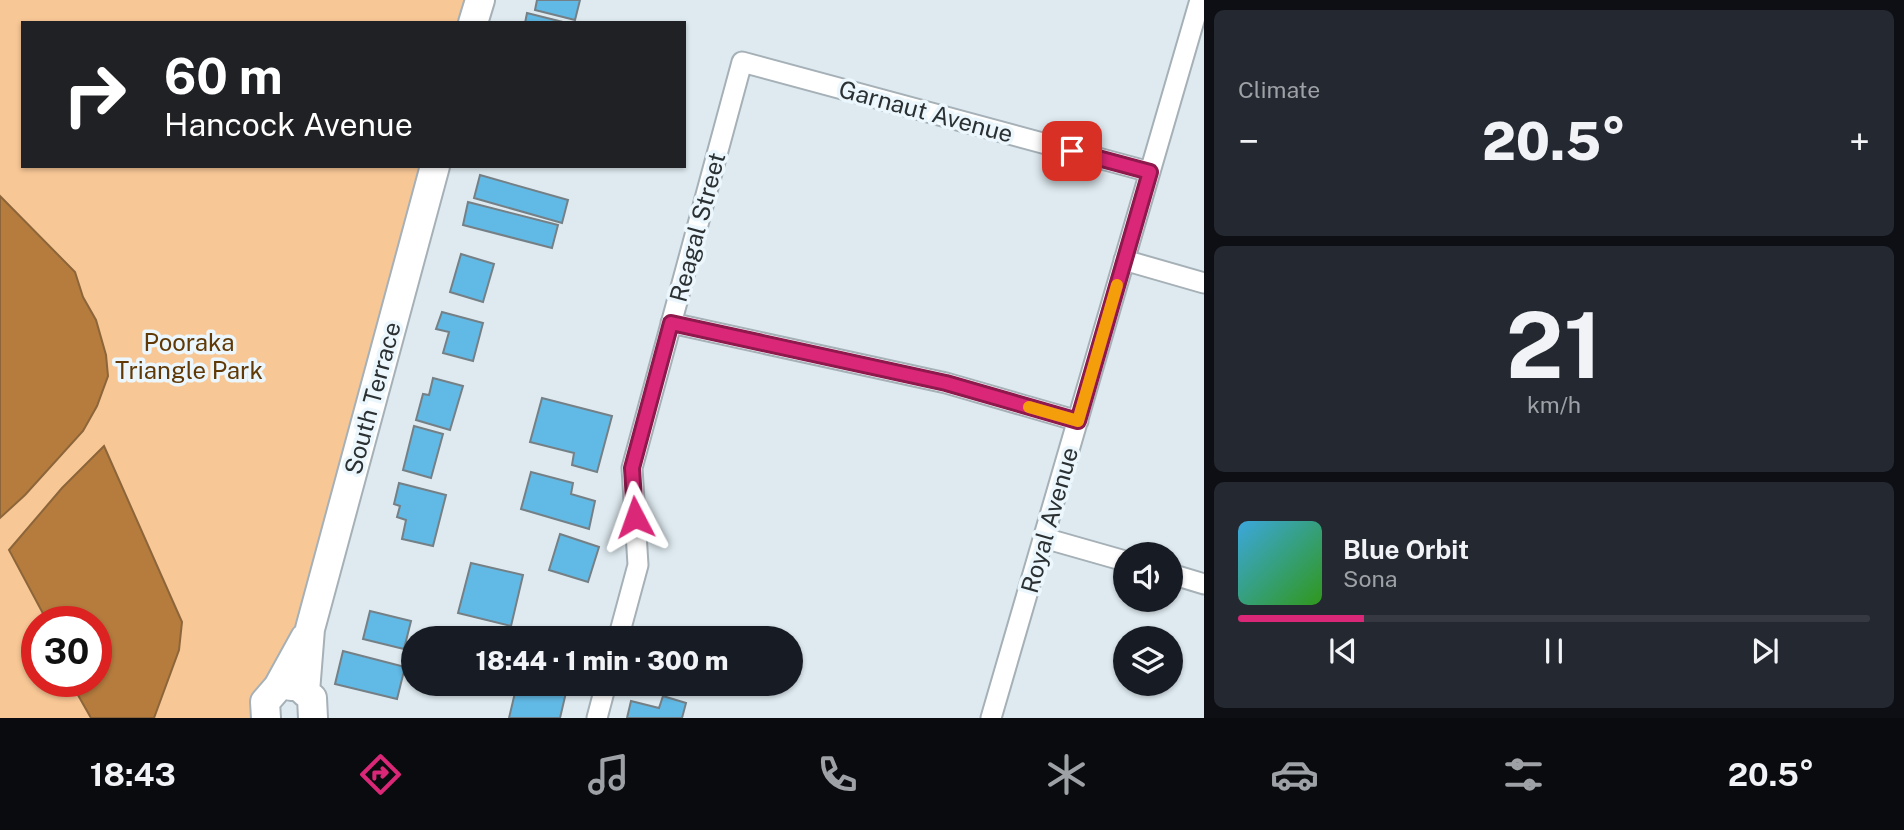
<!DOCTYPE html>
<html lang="en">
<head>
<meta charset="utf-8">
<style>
	:root { --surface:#171b24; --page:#242831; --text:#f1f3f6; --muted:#9ea1a6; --line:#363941; --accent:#db2777 }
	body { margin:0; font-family:"Public Sans",sans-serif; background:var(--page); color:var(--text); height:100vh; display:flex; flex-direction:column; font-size:26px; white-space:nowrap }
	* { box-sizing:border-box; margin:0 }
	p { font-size:23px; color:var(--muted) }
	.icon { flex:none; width:38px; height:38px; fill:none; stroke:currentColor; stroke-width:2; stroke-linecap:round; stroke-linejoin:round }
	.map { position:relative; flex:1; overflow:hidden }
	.details { display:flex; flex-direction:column; gap:10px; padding:10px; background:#0d0f14; width:700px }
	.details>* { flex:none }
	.top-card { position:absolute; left:21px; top:21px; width:665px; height:147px; border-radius:0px; box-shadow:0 2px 5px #0004; background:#202124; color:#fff; overflow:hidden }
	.fabs { position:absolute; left:1113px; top:542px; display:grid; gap:14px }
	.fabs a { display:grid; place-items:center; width:70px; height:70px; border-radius:50%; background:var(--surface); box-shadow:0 2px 5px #0004; font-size:35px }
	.speed { position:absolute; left:21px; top:606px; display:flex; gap:14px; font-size:35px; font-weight:700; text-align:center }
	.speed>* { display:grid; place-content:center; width:91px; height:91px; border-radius:50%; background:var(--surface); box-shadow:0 2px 5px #0004; line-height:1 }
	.speed .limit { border:10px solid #d22; background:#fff; color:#111 }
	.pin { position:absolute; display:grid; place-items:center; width:60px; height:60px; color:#fff; margin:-30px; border-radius:14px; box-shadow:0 4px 10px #0006 }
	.me { position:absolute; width:77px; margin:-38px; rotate:356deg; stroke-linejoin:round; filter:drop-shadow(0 0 5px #0008) }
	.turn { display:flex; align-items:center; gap:24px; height:147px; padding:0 28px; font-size:32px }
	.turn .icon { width:91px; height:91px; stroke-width:2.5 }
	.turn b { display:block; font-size:49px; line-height:60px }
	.big { font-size:52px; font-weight:800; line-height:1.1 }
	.details .widget { flex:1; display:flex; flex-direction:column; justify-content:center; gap:10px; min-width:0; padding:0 24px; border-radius:10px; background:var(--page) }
	.details .dial { align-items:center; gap:0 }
	.dial b { font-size:91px; line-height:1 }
	.song { display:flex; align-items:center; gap:21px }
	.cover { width:84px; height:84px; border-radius:10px; background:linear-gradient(135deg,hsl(200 70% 55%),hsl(110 70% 35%)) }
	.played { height:7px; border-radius:4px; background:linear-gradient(90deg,var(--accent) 20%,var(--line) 20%) }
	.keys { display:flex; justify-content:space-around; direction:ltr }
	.heat { display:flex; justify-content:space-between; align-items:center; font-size:38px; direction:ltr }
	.trip { position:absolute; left:401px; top:626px; width:402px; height:70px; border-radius:35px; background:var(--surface); box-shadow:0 2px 5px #0004; font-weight:800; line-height:70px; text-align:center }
	.tabs { display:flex; height:112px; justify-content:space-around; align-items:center; background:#090b0e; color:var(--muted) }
	.tabs .icon { width:49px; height:49px }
	.tabs .active { color:var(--accent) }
	.tabs b { font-size:32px; color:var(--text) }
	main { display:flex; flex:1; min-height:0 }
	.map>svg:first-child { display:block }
</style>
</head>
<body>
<main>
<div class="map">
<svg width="1204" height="718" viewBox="0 0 1204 718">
	<rect width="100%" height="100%" fill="#deeaf0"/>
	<!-- green -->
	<path fill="#f8c796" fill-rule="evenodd" d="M 0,0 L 480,0 L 473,23 L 23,23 L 23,166 L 435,166 L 310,629 L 266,718 L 0,718 ZM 37,621 L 96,621 L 96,681 L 37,681 Z"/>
	<!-- water -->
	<path fill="#b57c3e" stroke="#8c653a" stroke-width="2" d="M 0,196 L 75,272 L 83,297 L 96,320 L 106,355 L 108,376 L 97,406 L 83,431 L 25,495 L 0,518 Z
		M 104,446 L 182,622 L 179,650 L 154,718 L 91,718 L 70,681 L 96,681 L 96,621 L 47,621 L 9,550 L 62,488 Z"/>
	<!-- building -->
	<path fill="#61b9e5" stroke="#758086" stroke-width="2" d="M 537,0 L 580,0 L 575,20 L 535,10 Z
		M 527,13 L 567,23 L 525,23 Z
		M 480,175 L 568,200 L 562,223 L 474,198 Z
		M 468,202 L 558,225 L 552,248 L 463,225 Z
		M 461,254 L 494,264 L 483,302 L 450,292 Z
		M 442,312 L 483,323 L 473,361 L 443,353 L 449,332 L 436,329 Z
		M 433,378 L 463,386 L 450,430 L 416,420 L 423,394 L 429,395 Z
		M 542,398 L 612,416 L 597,472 L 572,465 L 574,453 L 530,442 Z
		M 414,426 L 443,434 L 431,478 L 403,470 Z
		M 531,472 L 573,483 L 571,494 L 595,501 L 589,529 L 521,509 Z
		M 399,483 L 446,495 L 433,546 L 402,539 L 406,520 L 397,517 L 400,506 L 394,504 Z
		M 560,534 L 599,547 L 588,582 L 549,570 Z
		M 471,563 L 523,575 L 511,626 L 458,613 Z
		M 370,611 L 411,621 L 404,649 L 363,639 Z
		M 343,651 L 405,667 L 397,699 L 335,684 Z
		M 517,684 L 568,684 L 560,718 L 509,718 Z
		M 663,696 L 686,703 L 682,718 L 627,718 L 631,701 L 659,708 Z"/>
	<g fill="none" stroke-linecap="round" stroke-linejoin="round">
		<defs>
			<path id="street" d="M 1124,260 L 1204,283
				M 671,323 L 946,383 L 1078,421
				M 1044,538 L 1125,561
				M 1171,574 L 1204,584
				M 618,639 L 638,565 L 632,468 L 742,62 L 1150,172
				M 597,718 L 606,684
				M 991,718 L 1200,0"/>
			<path id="secondary" d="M 473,23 L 480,0
				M 291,686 L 297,685 L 312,698 L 313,718
				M 305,692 L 310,629 L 435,166
				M 266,718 L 265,702 L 278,687 L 305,638"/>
		</defs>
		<!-- street casing -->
		<use href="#street" stroke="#a5b0b7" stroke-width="23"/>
		<!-- secondary casing -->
		<use href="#secondary" stroke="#a5b0b7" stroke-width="32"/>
		<!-- street -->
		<use href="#street" stroke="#fff" stroke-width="19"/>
		<!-- secondary -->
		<use href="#secondary" stroke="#fff" stroke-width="28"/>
	</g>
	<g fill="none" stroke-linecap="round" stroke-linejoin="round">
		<defs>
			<path id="route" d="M 635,517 L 632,468 L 671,323 L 946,383 L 1078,421 L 1150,172 L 1072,151"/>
		</defs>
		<!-- route casing -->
		<use href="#route" stroke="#8e194d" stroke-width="18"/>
		<!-- route -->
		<use href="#route" stroke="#db2777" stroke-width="12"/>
		<!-- slow -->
		<path stroke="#f59e0b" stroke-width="12" d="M 1029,407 L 1078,421 L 1117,285"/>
	</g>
	<g text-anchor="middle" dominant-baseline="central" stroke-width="7" stroke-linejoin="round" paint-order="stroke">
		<!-- street labels -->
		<g font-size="24" fill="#2b3032" stroke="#ebf7fd">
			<text transform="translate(926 111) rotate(15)">Garnaut Avenue</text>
			<text transform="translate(697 227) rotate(-75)">Reagal Street</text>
			<text transform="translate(372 398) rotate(-75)">South Terrace</text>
			<text transform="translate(1049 520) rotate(-74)">Royal Avenue</text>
		</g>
		<!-- park labels -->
		<g font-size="24" fill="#603906" stroke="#ebf7fd">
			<text x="189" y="342">Pooraka<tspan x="189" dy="28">Triangle Park</tspan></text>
		</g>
	</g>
</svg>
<div class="fabs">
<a><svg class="icon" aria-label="sound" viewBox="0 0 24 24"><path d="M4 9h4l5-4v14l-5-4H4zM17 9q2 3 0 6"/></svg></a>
<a><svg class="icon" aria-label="layers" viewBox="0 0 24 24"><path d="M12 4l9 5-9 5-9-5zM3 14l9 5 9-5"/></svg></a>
</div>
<div class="speed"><div class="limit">30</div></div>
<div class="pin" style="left:1072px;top:151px;background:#d93025"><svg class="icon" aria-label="arrive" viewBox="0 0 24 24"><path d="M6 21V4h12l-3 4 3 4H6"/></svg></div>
<svg class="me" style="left:635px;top:517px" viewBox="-20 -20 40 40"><path d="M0-17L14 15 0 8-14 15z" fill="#db2777" stroke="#fff" stroke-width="4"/></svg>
<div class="trip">18:44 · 1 min · 300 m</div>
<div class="top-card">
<div class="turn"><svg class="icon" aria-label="right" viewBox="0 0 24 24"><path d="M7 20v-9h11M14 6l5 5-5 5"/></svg><div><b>60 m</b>Hancock Avenue</div></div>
</div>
</div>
<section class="details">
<div class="widget"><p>Climate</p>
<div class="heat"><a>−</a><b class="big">20.5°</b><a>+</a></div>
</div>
<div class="widget dial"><b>21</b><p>km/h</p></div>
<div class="widget">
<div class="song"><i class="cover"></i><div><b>Blue Orbit</b><p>Sona</p></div></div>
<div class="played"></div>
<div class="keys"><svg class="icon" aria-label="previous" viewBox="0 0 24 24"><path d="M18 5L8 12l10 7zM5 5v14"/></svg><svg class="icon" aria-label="pause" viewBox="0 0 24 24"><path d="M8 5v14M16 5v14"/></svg><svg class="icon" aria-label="next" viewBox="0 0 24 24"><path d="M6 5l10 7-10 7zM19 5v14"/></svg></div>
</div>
</section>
</main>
<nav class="tabs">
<b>18:43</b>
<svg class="icon active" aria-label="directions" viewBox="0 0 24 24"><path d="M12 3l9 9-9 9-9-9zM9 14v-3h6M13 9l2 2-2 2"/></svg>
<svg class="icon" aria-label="music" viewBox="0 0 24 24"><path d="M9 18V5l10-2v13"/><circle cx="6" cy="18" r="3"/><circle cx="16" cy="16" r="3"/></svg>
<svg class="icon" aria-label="phone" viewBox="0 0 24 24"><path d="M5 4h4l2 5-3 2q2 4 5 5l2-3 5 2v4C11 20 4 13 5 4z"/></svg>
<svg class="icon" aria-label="climate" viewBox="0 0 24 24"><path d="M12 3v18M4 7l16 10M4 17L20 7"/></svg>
<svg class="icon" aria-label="car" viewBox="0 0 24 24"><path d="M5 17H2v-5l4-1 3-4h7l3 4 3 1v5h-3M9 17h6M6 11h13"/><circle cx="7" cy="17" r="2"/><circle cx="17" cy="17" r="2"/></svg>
<svg class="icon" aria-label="filters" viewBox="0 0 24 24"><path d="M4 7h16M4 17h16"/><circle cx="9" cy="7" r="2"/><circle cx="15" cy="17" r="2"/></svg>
<b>20.5°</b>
</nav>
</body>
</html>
